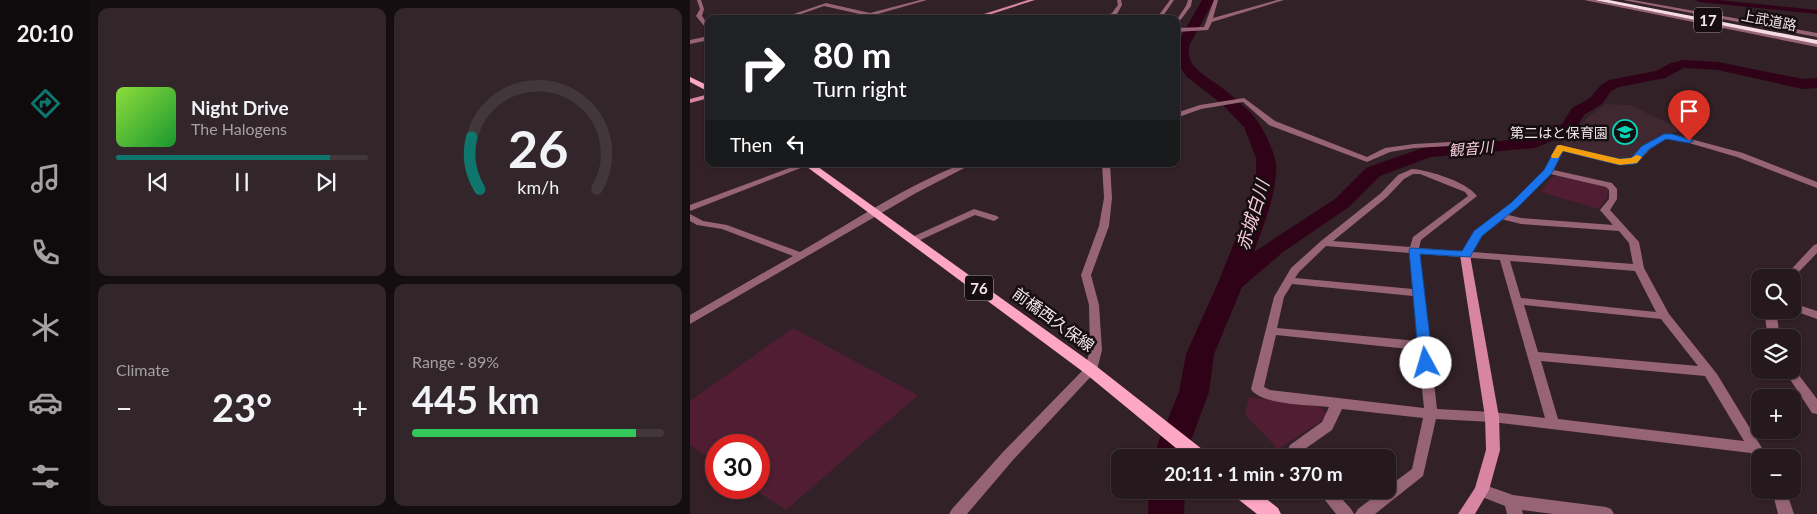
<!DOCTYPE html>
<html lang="en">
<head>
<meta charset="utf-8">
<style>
	:root { --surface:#26191d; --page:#32262a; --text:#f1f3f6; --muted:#a4a0a4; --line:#42383b; --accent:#0f766e }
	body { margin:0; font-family:Lato,"Noto Sans JP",sans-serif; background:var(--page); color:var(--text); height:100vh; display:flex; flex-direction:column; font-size:19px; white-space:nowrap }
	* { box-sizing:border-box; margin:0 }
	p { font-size:16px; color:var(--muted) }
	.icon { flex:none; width:28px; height:28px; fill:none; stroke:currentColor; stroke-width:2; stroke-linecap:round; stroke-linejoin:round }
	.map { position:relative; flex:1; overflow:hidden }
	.panel { display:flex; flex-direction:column; gap:8px; padding:8px; background:#150e10; width:600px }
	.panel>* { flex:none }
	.banner { position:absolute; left:15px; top:15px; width:475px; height:152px; border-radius:10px; box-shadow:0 1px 4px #0004,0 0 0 1px var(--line); background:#202124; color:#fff; overflow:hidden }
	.tools { position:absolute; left:1061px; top:269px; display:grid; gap:10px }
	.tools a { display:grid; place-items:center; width:50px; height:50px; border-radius:10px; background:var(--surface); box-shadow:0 1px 4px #0004,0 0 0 1px var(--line); font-size:25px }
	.speed { position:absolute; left:15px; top:434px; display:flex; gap:10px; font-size:25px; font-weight:700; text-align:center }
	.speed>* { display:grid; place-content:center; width:65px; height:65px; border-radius:50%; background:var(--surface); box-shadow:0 1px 4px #0004,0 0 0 1px var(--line); line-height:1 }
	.speed .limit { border:8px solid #d22; background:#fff; color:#111 }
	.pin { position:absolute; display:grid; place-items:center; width:42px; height:42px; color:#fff; margin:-51px -21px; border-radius:50% 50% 50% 0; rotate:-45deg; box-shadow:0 0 5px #0007 }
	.pin .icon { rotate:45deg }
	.me { position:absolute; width:55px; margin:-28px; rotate:354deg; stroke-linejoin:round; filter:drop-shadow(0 0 4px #0008) }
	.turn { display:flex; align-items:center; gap:18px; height:105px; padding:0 25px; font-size:22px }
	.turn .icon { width:65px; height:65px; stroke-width:2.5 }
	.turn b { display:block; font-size:35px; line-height:42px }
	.then { display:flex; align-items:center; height:48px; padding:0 25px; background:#0003; gap:10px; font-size:19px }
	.big { font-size:38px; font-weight:700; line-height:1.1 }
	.panel .tile { flex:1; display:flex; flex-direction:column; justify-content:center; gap:8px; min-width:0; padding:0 18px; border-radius:10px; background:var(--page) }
	.panel .dial { align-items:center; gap:0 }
	.dial svg { height:130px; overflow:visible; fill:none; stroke:var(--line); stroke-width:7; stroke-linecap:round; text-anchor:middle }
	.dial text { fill:var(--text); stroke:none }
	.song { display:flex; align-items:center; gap:15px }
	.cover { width:60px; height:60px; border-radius:8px; background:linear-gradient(135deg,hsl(90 70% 55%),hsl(130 70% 35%)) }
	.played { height:5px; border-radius:2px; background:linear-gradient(90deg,var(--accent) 85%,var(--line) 85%) }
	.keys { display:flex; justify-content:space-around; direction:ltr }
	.heat { display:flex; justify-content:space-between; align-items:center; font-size:28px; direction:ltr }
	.charge { height:8px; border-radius:4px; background:linear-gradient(90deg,#34c759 89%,var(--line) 0) }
	.panel .tiles { flex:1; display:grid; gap:8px; grid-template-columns:repeat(2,1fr) }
	.trip { position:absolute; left:421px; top:449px; width:285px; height:50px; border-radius:10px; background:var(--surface); box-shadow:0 1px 4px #0004,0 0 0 1px var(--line); font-weight:700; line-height:50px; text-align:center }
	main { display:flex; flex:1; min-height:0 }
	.dock { display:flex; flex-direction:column; width:90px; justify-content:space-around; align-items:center; background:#0f0a0c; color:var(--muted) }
	.dock .icon { width:35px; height:35px }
	.dock .selected { color:var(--accent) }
	.dock b { font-size:22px; color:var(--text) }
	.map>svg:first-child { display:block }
</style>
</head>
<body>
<main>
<nav class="dock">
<b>20:10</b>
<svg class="icon selected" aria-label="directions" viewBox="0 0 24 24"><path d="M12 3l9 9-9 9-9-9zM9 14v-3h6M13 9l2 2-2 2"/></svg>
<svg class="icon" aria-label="music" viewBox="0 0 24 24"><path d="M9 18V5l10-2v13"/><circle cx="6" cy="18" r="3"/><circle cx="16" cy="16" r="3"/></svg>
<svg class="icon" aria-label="phone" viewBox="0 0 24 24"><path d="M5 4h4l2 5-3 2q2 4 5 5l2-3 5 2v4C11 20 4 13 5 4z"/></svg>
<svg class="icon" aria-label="climate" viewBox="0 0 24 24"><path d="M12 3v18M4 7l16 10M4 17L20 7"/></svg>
<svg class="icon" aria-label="car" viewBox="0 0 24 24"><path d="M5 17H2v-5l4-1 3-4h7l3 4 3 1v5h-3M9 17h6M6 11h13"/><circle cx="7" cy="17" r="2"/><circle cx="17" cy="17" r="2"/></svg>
<svg class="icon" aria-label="filters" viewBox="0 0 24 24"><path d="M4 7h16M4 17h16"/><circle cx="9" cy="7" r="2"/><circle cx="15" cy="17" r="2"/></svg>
</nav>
<section class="panel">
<div class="tiles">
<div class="tile">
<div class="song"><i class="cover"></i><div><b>Night Drive</b><p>The Halogens</p></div></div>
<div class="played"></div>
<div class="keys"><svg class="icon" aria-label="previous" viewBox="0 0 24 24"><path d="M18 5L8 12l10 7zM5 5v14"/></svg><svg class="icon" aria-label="pause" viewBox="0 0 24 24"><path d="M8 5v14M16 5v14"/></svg><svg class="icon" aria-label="next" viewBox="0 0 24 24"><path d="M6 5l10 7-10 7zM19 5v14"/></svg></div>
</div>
<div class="tile dial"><svg viewBox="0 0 100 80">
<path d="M14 69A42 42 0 1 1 86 69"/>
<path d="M14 69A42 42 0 0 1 9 37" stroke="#0f766e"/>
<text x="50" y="56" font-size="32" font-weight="700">26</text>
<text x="50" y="72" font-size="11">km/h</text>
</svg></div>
<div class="tile"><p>Climate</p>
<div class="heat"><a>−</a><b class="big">23°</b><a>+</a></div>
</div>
<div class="tile"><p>Range · 89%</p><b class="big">445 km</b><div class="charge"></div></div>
</div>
</section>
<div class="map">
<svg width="1127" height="514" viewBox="0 0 1127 514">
	<rect width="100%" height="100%" fill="#322127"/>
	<!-- built -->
	<path fill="#3f2830" d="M 916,104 L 940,105 L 982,125 L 990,131 L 973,135 L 952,146 L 939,160 L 932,161 L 872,146 L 875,140 L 888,129 L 898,117 Z"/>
	<!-- green -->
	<path fill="#501d32" d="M 868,176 L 913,185 L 918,189 L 917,198 L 909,209 L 850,192 L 862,177 Z
		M 103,328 L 228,395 L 96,510 L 62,488 L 69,488 L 69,445 L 26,445 L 26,463 L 0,445 L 0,401 Z
		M 559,397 L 630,407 L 637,413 L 630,422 L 588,449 L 555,415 Z"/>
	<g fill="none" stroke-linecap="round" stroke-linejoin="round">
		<!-- canal -->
		<path fill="#300218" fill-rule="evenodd" d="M 1006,0 L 1028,0 L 1127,10 L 1127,14 L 1009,2 Z"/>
		<!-- river -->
		<path fill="#300218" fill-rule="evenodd" d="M 512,0 L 524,0 L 500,44 C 493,66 516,76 531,87 C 541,95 551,103 560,112 C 571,124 579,140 584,155 C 593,179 572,229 564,252 L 645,199 L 676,168 L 738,146 L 836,139 L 872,124 L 882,108 L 900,98 L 911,85 L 919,80 L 966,71 L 981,63 L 993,60 L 1028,62 L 1113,79 L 1127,78 L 1127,88 L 1113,89 L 1028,70 L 994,68 L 975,78 L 929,87 L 921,91 L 912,104 L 894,115 L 884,132 L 845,148 L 741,157 L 690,176 L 659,207 L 593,252 L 552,287 L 524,354 L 519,392 L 500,443 L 499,458 L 465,458 L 468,443 L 489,392 L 496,354 L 528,283 L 554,218 L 566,179 L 566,158 L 554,127 L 532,104 L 497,77 L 486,61 L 487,44 Z
			M 459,490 L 495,490 L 494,514 L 458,514 Z"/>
		<!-- street -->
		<path fill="#976476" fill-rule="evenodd" d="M 7,0 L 11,0 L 14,9 L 12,16 L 19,26 L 19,32 L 6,16 L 10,9 Z
			M 230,0 L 237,0 L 170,19 L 161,19 L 174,15 L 134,6 L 97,19 L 89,19 L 136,3 L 180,13 Z
			M 427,0 L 431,0 L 432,5 L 427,14 L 433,19 L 427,19 L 424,16 L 417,19 L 410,19 L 422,13 L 428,5 Z
			M 480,0 L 484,0 L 471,19 L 466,19 Z
			M 498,0 L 502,0 L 501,6 L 486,26 C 486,16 496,10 498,0 Z
			M 524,0 L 528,0 L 523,18 L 587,0 L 594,0 L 522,22 L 518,30 L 486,32 L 486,28 L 514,27 Z
			M 894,0 L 903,0 L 1127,43 L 1127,47 Z
			M 933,0 L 943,0 L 1127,33 L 1127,37 Z
			M 19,36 L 19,40 L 0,44 L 0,40 Z
			M 554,98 L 585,121 L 677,157 L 695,148 L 724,144 L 797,140 L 801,142 L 797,144 L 724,148 L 700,152 L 677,162 L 579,125 L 553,102 L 511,109 L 486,118 L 486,113 L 510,105 Z
			M 982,134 L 1053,153 L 1127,182 L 1127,188 L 1047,157 L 982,138 L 973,140 L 963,146 L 947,163 C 923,167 891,155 867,149 L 866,147 L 870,145 L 930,160 L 942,159 L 963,140 Z
			M 110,164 L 121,164 L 0,211 L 0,205 Z
			M 272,164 L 282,164 L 226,193 L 0,324 L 0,315 L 103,256 L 32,229 L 7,225 L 0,221 L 0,214 L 13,221 L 37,225 L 110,252 C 162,222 216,186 272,164 Z
			M 412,164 L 420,164 L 422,198 L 419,226 L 401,275 L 409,305 L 412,350 L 407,370 L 323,460 L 277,514 L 259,514 L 262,509 L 313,452 L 395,368 L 400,350 L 399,305 L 391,275 L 409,226 L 414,198 Z
			M 722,169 C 739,170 777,182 787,196 L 731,240 L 729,248 L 943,264 L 939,243 L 929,231 L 831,224 L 807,218 L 805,216 L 810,213 L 831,218 L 923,225 L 910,210 L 919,199 L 919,190 L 916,187 L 856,173 L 855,171 L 859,169 L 922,183 L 927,189 L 927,199 L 920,210 L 949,242 L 954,268 L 979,314 L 1027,374 L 1078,458 L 1070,458 L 1070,464 L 1066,462 L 1061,453 L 802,422 L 746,419 L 733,476 L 685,514 L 665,514 L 668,509 L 693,490 L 698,490 L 698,487 L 722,469 L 733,418 L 652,409 L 642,430 L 612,451 L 613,458 L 599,458 L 598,449 L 600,445 L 632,422 L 639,407 C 622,405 570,405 561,389 L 584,297 L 601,268 L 631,241 L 691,193 L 708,175 ZM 723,174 L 730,174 L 775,192 L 778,196 L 723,237 L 720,247 L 643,241 L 697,197 L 714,179 ZM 636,246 L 719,253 L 723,289 L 605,278 L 609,272 ZM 729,254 L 810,260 L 855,418 L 802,412 L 747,409 ZM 820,261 L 945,271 L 966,312 L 831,298 ZM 602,284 L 723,296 L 728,341 L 587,328 L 594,297 ZM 834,305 L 971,319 L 1008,366 L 848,352 ZM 586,335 L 728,350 L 734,408 L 580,390 L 574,387 ZM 851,361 L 1015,376 L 1054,441 L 868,419 Z
			M 284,209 L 307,216 L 309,218 L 304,221 L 285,215 L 226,242 L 220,242 L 218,240 L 220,238 Z
			M 1127,244 L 1127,253 L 1102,279 L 1102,278 L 1093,278 L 1124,245 Z
			M 1102,303 L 1127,311 L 1127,319 L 1102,310 Z
			M 1074,310 L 1086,310 L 1090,338 L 1078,338 Z
			M 1102,366 L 1127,399 L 1127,414 L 1122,413 L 1094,370 L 1102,370 Z
			M 792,484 L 823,495 L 916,507 L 921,509 L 924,514 L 863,514 L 832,510 L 833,514 L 817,514 L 815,506 L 787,495 L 785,490 L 787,485 Z
			M 627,490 L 644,490 L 661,509 L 664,514 L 646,514 Z
			M 1082,490 L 1096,490 L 1104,514 L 1088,514 Z"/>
		<!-- secondary -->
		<path fill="#d785a3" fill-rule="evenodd" d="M 338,0 L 345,0 L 286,19 L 278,19 Z
			M 19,94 L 19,98 L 0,103 L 0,99 Z
			M 867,145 L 870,145 L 874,147 L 862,173 L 827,207 L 791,236 L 780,255 L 809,417 L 810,450 L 799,490 L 785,514 L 768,514 L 785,488 L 796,450 L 795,417 L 770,255 L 784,232 L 821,203 L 855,170 Z"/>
		<!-- primary -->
		<path fill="#fda7c5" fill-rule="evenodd" d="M 0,77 L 19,86 L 19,92 L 0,82 Z
			M 113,164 L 124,164 L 406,366 L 517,453 L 520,458 L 498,458 L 396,374 Z
			M 542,490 L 565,490 L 588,508 L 591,514 L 567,514 L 544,496 Z"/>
		<!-- highway -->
		<path fill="#f6dbe4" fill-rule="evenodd" d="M 904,0 L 919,0 L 1127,40 L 1127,44 Z"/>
	</g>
	<!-- route -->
	<path fill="#1a73e8" stroke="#114b97" d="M 974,134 L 982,134 L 1004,141 L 999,143 L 976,139 L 958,150 L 947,163 L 944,164 L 930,165 L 873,151 L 862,173 L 828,207 L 792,236 L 780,257 L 730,254 L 743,363 L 741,367 L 731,367 L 729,363 L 719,250 L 720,248 L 772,251 L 784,231 L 821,203 L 854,170 L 867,146 L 930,159 L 941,158 L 952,146 Z"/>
	<!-- slow -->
	<path fill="#f59e0b" d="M 870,145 L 930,159 L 941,158 L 947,155 L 952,157 L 947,163 L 930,165 L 873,151 L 868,158 L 862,158 L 861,156 L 867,146 Z"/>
	<!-- icons -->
	<defs>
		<symbol id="school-ring" viewBox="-11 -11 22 22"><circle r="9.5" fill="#150d10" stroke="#07d5b6" stroke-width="1.5"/><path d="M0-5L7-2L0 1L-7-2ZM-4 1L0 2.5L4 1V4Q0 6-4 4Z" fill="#07d5b6"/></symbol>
	</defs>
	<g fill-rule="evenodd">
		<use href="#school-ring" x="921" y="118" width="28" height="28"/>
	</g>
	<g text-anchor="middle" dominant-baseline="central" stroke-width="5" stroke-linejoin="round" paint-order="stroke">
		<!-- far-street labels -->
		<g font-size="14" fill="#f2e6ea" stroke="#150d10">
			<text transform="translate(1079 20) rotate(11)">上武道路</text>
		</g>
		<!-- far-poi labels -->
		<g font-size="14" fill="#f2e6ea" stroke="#150d10" text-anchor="end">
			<text x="918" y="132">第二はと保育園</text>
		</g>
		<!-- shield labels -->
		<g fill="#150d10" stroke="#b0a5a9" stroke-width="1">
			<rect x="1004" y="7.5" width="28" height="25" rx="4"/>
			<rect x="275" y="275.5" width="28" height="25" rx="4"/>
		</g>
		<g font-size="15" font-weight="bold" fill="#f2e6ea">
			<text x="1018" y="20">17</text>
			<text x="289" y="288">76</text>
		</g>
		<!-- far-water labels -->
		<g font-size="15" font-style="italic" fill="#f8cddb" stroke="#150d10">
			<text transform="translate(781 148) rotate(-5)">観音川</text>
		</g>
		<!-- street labels -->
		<g font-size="16" fill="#f2e6ea" stroke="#150d10">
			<text transform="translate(364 319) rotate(36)">前橋西久保線</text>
		</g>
		<!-- water labels -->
		<g font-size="18" font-style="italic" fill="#f8cddb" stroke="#150d10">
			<text transform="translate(562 215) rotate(-73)">赤城白川</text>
		</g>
	</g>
</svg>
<div class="tools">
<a><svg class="icon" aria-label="search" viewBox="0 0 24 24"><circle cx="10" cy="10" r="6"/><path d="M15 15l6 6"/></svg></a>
<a><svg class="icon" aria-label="layers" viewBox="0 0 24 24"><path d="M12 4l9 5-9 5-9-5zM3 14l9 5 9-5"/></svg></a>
<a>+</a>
<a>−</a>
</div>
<div class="speed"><div class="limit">30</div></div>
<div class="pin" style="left:999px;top:141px;background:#d93025"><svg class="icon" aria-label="arrive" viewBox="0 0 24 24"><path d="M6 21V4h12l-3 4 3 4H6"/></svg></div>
<svg class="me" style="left:736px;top:363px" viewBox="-20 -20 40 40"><circle r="19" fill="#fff"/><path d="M0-13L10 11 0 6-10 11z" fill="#1a73e8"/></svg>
<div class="trip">20:11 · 1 min · 370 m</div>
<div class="banner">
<div class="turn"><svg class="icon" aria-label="right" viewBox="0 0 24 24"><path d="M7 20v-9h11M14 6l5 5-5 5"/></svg><div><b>80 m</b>Turn right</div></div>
<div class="then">Then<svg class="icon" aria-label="left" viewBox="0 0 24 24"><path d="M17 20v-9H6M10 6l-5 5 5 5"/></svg></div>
</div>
</div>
</main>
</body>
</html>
